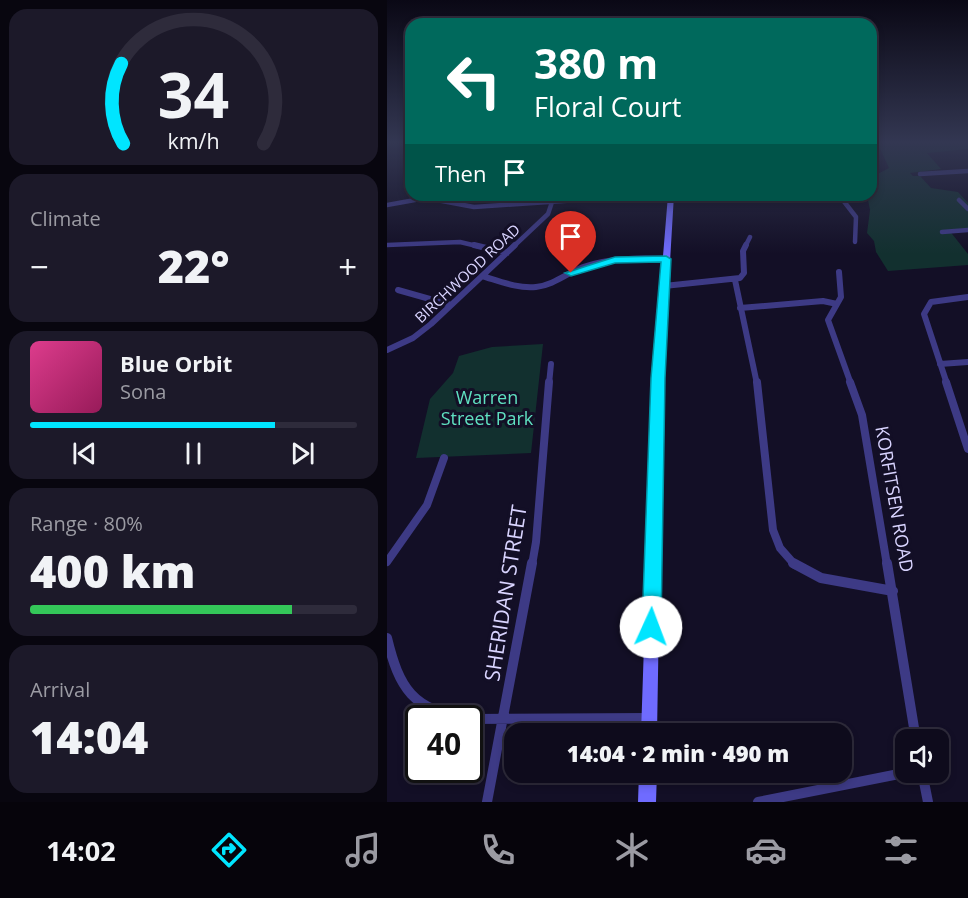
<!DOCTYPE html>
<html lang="en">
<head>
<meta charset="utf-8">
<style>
	:root { --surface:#0e0b1c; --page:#1c1929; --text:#f1f3f6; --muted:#9b9ba3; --line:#2e2b3b; --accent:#00e5ff }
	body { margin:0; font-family:"Open Sans",sans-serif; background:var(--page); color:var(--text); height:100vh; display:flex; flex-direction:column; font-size:22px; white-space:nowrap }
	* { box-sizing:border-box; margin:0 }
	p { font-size:20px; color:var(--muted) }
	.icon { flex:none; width:33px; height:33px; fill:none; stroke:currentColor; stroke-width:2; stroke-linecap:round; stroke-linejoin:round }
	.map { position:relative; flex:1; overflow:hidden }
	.sheet { display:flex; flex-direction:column; gap:9px; padding:9px; background:#08060f; width:387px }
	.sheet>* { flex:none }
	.hud { position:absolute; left:18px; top:18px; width:472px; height:183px; border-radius:18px; box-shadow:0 3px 9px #0003,0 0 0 2px var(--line); background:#00695c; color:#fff; overflow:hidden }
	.fabs { position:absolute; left:508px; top:729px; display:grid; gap:12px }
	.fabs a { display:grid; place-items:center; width:54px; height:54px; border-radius:12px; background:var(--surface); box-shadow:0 3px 9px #0003,0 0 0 2px var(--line); font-size:30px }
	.speed { position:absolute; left:18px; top:705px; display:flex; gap:12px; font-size:30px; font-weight:700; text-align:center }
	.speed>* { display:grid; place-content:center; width:78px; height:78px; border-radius:50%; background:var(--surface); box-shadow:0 3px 9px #0003,0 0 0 2px var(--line); line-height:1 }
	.speed .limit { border:3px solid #111; border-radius:9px; background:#fff; color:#111 }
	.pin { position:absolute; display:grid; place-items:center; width:51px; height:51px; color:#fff; margin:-62px -26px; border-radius:50% 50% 50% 0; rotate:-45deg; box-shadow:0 0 6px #0007 }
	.pin .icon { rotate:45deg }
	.me { position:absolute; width:66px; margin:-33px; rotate:2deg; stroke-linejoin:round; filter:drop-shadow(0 0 4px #0008) }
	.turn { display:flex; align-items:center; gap:21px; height:126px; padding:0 30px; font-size:27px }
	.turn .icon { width:78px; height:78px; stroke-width:2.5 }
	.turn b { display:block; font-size:42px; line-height:51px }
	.then { display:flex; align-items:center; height:57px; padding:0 30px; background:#0003; gap:12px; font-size:22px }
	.big { font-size:45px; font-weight:800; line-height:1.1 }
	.sheet .card { flex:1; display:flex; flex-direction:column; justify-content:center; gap:9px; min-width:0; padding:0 21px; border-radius:18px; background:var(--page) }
	.sheet .dial { align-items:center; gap:0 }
	.dial svg { height:156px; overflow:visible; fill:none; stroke:var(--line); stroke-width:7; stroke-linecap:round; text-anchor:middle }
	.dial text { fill:var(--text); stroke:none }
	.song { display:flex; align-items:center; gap:18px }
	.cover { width:72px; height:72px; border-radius:9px; background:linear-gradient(135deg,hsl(330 70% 55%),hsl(330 70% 35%)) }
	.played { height:6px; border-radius:3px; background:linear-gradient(90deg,var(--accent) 75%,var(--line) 75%) }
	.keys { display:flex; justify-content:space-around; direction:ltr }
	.heat { display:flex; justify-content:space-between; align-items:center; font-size:33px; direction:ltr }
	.charge { height:9px; border-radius:4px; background:linear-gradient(90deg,#34c759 80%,var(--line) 0) }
	.trip { position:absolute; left:117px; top:723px; width:348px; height:60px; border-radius:18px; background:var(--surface); box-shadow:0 3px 9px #0003,0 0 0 2px var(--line); font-weight:800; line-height:60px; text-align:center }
	.menu { display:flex; height:96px; justify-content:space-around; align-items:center; background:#06040b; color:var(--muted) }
	.menu .icon { width:42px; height:42px }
	.menu .selected { color:var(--accent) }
	.menu b { font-size:27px; color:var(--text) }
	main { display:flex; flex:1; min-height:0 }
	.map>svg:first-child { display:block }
</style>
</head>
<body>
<main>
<section class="sheet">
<div class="card dial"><svg viewBox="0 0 100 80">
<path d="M14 69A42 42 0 1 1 86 69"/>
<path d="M14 69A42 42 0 0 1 13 28" stroke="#00e5ff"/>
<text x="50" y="56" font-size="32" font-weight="700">34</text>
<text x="50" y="72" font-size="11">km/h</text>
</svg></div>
<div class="card"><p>Climate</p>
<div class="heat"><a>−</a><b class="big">22°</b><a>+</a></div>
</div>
<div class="card">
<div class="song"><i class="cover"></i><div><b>Blue Orbit</b><p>Sona</p></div></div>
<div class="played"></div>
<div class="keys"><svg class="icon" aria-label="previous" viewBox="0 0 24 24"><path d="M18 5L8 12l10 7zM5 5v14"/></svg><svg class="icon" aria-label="pause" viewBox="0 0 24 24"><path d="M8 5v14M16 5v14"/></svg><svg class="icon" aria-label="next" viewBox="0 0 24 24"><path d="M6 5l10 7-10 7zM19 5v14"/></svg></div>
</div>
<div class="card"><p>Range · 80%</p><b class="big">400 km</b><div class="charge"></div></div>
<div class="card"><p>Arrival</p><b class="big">14:04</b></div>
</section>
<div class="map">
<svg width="581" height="802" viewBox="0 0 581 802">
	<rect width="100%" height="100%" fill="#130f26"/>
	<!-- green -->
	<path fill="#12302f" d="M 490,142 L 581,142 L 581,149 L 540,153 L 554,169 L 523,173 L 526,176 L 533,176 L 544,188 L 571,192 L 581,203 L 581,228 L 562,230 L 581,254 L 581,265 L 501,271 L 489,252 L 487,241 L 480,233 L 483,210 L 480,195 L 484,195 L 485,177 L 502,168 Z
		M 156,344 L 144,453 L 29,458 L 43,399 L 66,373 L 72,356 L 105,347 Z"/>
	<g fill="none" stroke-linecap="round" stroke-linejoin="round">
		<!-- street-far3 -->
		<path stroke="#3d3a85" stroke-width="4.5" d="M 533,174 L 581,171
			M 452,195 L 469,217 L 468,242
			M 572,200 L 581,209
			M 0,205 L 39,198 L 87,207 L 265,195
			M 555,232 L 581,230
			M 0,245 L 73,242 L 94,247
			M 126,247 L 161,214 L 165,202
			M 358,247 L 363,237"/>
		<!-- street-far2 -->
		<path stroke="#3d3a85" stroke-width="6" d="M 87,245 L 120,253
			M 452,272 L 454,297 L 441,320 L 464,384
			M 95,276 C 112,281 131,289 149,287 C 167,285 180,273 196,267 C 223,258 251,258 279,259
			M 348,280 L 370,384
			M 277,286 L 353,278 L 357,273 L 356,251 L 359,245
			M 11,290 L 64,305
			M 353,308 L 436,301 L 450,304
			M 0,350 L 26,338 L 44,324 L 128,245
			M 553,364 L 581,362
			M 162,384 L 164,364
			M 560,384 L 537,314 L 544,302 L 581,297"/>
		<!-- street-far1 -->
		<path stroke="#3d3a85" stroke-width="8" d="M 370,382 L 386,530 L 393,548 L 408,565
			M 463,382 L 475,415 L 500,565
			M 559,382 L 581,449
			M 0,562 L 40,505 L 57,458
			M 145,565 L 149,542 L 162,382"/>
		<!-- street -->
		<path stroke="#3d3a85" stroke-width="10" d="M 406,563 L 434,578 L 506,591
			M 500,563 L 529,740
			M 0,638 C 12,688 26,711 80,718
			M 82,719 L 262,718
			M 535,772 L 541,802
			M 100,802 L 145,563
			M 371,802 L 522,772"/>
		<!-- secondary -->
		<path fill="#6f6bff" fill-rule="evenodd" d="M 281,195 L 287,195 L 276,378 L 270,734 L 254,734 L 266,378 Z
			M 252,772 L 270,772 L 269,802 L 251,802 Z"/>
	</g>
	<!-- sky -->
	<linearGradient id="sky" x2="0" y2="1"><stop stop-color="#0a0815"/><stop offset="0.56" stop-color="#333752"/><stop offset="1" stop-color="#333752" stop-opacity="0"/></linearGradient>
	<rect width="581" height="254" fill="url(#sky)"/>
	<!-- route -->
	<path fill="#00e5ff" stroke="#0095a6" stroke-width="1.5" d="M 279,256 L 284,259 L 278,378 L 274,627 L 271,634 L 264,636 L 258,634 L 255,627 L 264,378 L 274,262 L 228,263 L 184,276 L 178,273 L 228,257 Z"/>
	<g text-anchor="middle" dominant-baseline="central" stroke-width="6" stroke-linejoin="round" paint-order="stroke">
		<!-- far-street labels -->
		<g font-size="15" fill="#d9d4ff" stroke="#130f26">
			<text transform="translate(80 273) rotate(-43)">BIRCHWOOD ROAD</text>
		</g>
		<!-- park labels -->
		<g font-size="18" fill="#5fe0c0" stroke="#130f26">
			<text x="100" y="397">Warren<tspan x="100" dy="21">Street Park</tspan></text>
		</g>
		<!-- street labels -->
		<g font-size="18" fill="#d9d4ff" stroke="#130f26">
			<text transform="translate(508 499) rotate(80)">KORFITSEN ROAD</text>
		</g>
		<!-- near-street labels -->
		<g font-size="21" fill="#d9d4ff" stroke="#130f26">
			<text transform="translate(118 593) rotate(-81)">SHERIDAN STREET</text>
		</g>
	</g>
</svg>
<div class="fabs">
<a><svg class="icon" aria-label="sound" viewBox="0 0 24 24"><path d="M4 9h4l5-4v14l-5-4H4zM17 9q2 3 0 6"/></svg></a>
</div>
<div class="speed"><div class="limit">40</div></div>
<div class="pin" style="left:184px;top:273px;background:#d93025"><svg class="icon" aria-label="arrive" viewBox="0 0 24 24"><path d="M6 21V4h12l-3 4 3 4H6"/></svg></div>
<svg class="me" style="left:264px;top:627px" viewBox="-20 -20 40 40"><circle r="19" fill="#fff"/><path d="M0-13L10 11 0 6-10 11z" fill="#00e5ff"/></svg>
<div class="trip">14:04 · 2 min · 490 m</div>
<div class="hud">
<div class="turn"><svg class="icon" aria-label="left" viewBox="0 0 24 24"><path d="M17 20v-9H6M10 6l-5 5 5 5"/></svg><div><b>380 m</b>Floral Court</div></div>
<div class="then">Then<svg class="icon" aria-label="arrive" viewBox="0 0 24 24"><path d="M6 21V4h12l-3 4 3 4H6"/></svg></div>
</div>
</div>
</main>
<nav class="menu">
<b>14:02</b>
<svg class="icon selected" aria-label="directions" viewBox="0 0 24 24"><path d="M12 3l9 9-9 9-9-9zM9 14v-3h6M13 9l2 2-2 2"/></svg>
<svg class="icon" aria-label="music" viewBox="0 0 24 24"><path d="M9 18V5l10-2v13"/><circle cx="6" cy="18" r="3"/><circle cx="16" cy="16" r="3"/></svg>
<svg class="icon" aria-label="phone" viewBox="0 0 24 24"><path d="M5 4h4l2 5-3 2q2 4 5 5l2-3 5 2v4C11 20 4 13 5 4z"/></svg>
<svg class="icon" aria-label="climate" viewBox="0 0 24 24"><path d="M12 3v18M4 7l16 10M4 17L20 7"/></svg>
<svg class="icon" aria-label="car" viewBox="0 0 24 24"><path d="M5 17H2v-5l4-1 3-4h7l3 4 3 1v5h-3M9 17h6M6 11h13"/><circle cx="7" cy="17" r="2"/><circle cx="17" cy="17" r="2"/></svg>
<svg class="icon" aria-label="filters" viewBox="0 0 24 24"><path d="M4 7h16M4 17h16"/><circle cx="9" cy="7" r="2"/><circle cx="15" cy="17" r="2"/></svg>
</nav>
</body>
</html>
